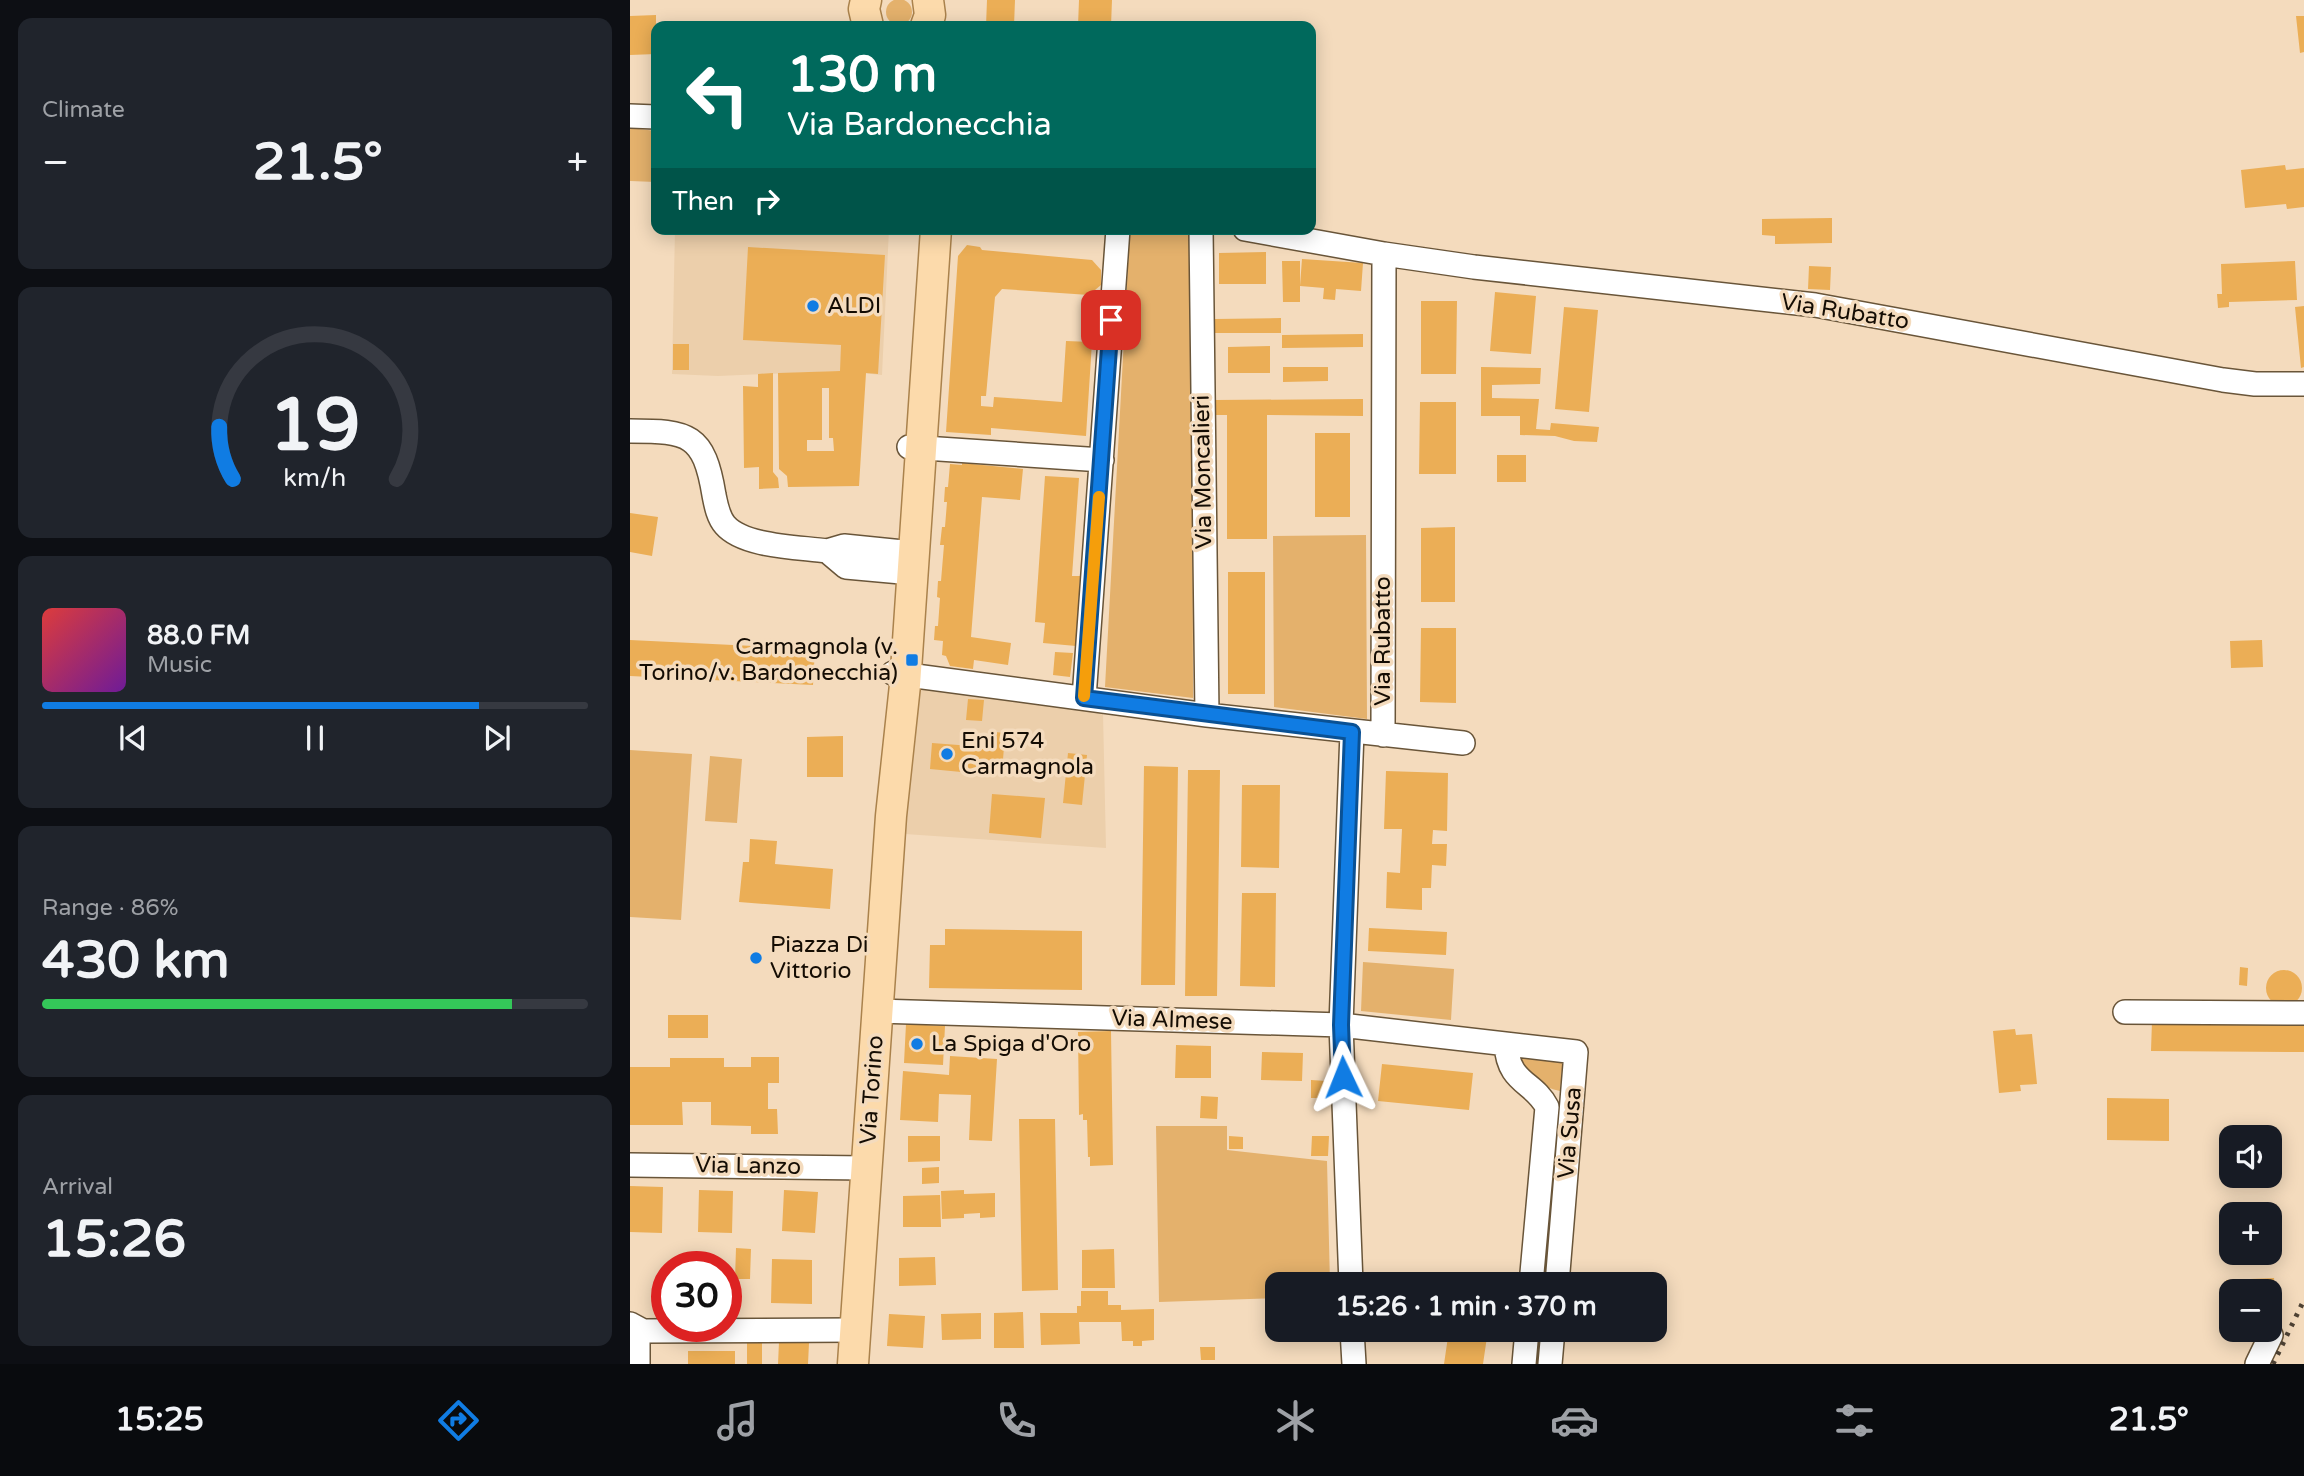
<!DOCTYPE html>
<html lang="en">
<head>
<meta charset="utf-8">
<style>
	:root { --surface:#171b24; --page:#20242c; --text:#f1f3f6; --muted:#9ea1a6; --line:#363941; --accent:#107ce3 }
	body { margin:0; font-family:"Varela Round",sans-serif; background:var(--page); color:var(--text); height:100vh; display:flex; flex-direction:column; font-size:26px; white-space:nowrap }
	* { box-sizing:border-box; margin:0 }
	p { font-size:23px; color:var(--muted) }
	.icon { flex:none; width:38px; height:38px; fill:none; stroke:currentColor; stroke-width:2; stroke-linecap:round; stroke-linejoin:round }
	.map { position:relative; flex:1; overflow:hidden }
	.drawer { display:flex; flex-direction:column; gap:18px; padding:18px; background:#0d0f14; width:630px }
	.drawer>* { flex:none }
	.top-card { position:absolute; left:21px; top:21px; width:665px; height:214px; border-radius:14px; box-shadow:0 4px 18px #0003; background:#00695c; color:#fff; overflow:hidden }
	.controls { position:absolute; left:1589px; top:1125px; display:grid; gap:14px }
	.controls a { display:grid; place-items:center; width:63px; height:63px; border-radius:14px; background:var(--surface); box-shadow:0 4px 18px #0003; font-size:35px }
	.speed { position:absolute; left:21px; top:1251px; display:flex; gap:14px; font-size:35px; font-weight:700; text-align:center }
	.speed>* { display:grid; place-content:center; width:91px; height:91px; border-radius:50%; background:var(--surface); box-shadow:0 4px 18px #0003; line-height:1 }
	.speed .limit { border:10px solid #d22; background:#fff; color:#111 }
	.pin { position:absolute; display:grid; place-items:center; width:60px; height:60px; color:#fff; margin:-30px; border-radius:14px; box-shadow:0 4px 10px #0006 }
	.me { position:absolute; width:77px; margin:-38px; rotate:358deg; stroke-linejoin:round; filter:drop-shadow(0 0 5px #0008) }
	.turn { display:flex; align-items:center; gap:24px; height:147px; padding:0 21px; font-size:32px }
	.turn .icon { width:91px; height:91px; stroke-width:2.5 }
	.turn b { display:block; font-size:49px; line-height:60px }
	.then { display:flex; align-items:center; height:66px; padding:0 21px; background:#0003; gap:14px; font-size:26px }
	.big { font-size:52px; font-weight:700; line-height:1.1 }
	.drawer .tile { flex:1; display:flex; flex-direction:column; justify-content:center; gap:10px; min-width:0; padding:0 24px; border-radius:14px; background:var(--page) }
	.drawer .dial { align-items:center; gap:0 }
	.dial svg { height:182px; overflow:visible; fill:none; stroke:var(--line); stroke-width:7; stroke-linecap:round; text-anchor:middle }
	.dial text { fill:var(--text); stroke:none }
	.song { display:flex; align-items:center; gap:21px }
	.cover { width:84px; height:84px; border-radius:10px; background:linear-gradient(135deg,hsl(0 70% 55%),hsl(280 70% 35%)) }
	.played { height:7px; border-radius:4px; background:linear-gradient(90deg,var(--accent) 80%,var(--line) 80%) }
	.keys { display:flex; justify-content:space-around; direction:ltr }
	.heat { display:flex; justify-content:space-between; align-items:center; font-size:38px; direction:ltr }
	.charge { height:10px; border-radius:5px; background:linear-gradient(90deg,#34c759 86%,var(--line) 0) }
	.trip { position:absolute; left:635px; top:1272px; width:402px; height:70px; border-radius:14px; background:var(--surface); box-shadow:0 4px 18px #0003; font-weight:700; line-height:70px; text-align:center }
	.tab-bar { display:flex; height:112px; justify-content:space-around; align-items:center; background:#090b0e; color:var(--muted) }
	.tab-bar .icon { width:49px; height:49px }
	.tab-bar .selected { color:var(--accent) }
	.tab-bar b { font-size:32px; color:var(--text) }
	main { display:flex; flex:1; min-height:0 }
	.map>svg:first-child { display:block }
</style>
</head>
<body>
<main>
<section class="drawer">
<div class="tile"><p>Climate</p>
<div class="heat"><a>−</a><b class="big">21.5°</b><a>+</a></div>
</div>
<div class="tile dial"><svg viewBox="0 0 100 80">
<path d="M14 69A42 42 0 1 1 86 69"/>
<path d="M14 69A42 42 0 0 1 8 46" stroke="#107ce3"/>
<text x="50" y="56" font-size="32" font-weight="700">19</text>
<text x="50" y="72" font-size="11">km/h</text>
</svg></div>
<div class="tile">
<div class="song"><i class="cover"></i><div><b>88.0 FM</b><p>Music</p></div></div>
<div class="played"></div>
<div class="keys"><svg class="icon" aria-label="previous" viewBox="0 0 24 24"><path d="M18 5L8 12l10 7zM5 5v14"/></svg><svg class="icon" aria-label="pause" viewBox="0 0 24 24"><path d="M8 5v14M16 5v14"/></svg><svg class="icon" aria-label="next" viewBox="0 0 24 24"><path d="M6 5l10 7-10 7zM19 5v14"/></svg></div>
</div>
<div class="tile"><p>Range · 86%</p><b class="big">430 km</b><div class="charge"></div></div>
<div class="tile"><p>Arrival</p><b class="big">15:26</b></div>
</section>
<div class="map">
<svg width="1674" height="1364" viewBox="0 0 1674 1364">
	<rect width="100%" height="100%" fill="#f4dbbd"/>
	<!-- built -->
	<path fill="#eccfab" d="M 45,229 L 259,229 L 252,375 L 210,371 L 88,376 L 42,374 Z
		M 284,687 L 473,713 L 476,848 L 275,834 Z"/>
	<!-- green -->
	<path fill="#e4b16c" d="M256 12a13 13 0 1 1 26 0a13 13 0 1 1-26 0Z
		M 0,128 L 26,131 L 26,182 L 0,181 Z
		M 500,229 L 565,231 L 562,342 L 563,698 L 475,687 Z
		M 736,535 L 737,719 L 644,707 L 643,536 Z
		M 0,750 L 62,754 L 51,920 L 0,917 Z
		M 80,756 L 112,759 L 107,823 L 75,821 Z
		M 733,962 L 824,969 L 821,1020 L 731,1011 Z
		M 890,1054 L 933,1058 L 930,1091 C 909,1087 896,1075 890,1054 Z
		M 526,1126 L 597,1126 L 597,1150 L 697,1161 L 700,1284 L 648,1284 L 647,1298 L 529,1302 Z"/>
	<!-- building -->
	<path fill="#ebae56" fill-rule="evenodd" d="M 357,0 L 385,0 L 384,26 L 356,26 Z
		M 449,0 L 482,0 L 481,26 L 448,26 Z
		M 26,15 L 26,54 L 0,55 L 0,16 Z
		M 1666,16 L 1674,16 L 1674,52 L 1670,53 Z
		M 681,137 L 686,137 L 686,168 L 681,168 Z
		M 1655,165 L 1656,170 L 1674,168 L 1674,207 L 1657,209 L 1656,204 L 1615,208 L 1611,170 Z
		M 1202,218 L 1202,243 L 1145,244 L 1145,236 L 1132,235 L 1132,219 Z
		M 337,245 L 350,247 L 352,250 L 462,260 L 471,270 L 471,285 L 459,295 L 372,289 L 365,297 L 356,396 L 351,396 L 351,406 L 363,407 L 364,397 L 432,402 L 436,341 L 462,342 L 456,436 L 361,428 L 361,435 L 316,432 L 328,256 Z
		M 118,247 L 255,255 L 248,374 L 236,373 L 229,486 L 158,487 L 157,476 L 149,469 L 148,373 L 210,371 L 211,345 L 113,340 ZM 192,388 L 199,388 L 199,438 L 203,438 L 204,451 L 177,451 L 177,440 L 192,440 Z
		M 636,252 L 636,284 L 589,284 L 589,253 Z
		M 672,259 L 733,263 L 731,291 L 706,289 L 705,300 L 693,299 L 694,288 L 670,286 Z
		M 652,261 L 670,261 L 670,302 L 653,302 Z
		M 1665,261 L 1667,300 L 1599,302 L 1599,307 L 1588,308 L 1587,294 L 1592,294 L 1591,264 Z
		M 1179,266 L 1201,267 L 1200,290 L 1178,289 Z
		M 865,292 L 906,296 L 901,354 L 860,351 Z
		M 791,301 L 827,301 L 826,374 L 791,374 Z
		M 1674,306 L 1674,367 L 1671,368 L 1665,307 Z
		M 934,307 L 968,310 L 959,412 L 925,409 Z
		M 651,318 L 651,333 L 585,333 L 585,319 Z
		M 733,334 L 733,347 L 652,348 L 652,335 Z
		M 43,344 L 59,344 L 59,370 L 43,370 Z
		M 640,346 L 640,373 L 598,373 L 598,347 Z
		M 653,367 L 698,367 L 698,381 L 653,382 Z
		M 851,367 L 911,368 L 910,384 L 862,385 L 862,398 L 909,399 L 906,429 L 920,430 L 921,423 L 969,427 L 967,442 L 944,441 L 925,436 L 890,435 L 890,416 L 851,416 Z
		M 143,373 L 143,472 L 148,478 L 149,488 L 129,489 L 129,467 L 114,468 L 113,386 L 128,387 L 128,374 Z
		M 733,399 L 733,416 L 637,415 L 637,539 L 597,539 L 597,415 L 586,415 L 586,400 Z
		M 790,402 L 826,402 L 826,474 L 789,474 Z
		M 685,433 L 720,433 L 720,517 L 685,517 Z
		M 867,455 L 896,455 L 896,482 L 867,482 Z
		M 332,463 L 393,469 L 390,500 L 352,497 L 341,637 L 381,643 L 378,665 L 344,660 L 343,669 L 320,666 L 316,656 L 312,655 L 313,641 L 304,640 L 305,626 L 308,626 L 310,598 L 307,597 L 308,581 L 311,581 L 314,545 L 310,545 L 312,527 L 315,527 L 317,502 L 314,502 L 315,487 L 318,487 L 320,464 L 332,465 Z
		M 415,476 L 449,478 L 442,576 L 450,576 L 446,646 L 413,643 L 415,623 L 405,622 Z
		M 0,513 L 28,517 L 22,556 L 0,552 Z
		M 825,527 L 825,602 L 791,602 L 791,528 Z
		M 598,572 L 635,572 L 635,694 L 598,694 Z
		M 791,628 L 826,628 L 826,703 L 790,702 Z
		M 0,640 L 185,649 L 183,685 L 0,676 Z
		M 1632,640 L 1633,667 L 1601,668 L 1600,641 Z
		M 425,652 L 443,653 L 440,677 L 423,675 Z
		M 338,699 L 354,700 L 352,721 L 336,720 Z
		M 365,732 L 386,734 L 385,748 L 374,747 L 372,772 L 353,771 L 352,774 L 300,769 L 302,743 L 355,747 L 354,750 L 364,751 Z
		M 213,736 L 213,777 L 177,777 L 177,737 Z
		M 438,753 L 457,755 L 452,805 L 433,803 Z
		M 514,766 L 548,767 L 545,985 L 511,985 Z
		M 558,770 L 590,770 L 587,996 L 555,996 Z
		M 756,771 L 818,773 L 817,831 L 803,830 L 802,844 L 817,844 L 816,866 L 802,865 L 801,888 L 792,888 L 792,910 L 756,908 L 757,872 L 770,873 L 772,829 L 754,829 Z
		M 612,785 L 650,785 L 649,868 L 611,867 Z
		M 362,794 L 415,798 L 411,838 L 359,833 Z
		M 120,839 L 147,841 L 145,864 L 203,869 L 200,909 L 109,902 L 113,862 L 119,862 Z
		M 612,893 L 646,893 L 645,987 L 610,986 Z
		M 739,928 L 817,932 L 816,955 L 738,951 Z
		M 315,929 L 452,931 L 452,990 L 299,988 L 300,945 L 315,945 Z
		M 1610,967 L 1618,968 L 1617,986 L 1609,985 Z
		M1636 988a18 18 0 1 1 36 0a18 18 0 1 1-36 0Z
		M 38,1015 L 78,1015 L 78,1038 L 38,1038 Z
		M 1522,1021 L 1674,1022 L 1674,1052 L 1521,1051 Z
		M 276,1024 L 315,1026 L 313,1065 L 274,1063 Z
		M 1385,1029 L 1386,1035 L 1402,1034 L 1407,1084 L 1390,1085 L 1391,1091 L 1369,1093 L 1363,1031 Z
		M 481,1031 L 483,1165 L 460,1166 L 460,1157 L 458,1157 L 457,1120 L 453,1120 L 453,1114 L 449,1115 L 448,1032 Z
		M 546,1045 L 581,1046 L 581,1078 L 545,1078 Z
		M 632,1052 L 673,1053 L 672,1081 L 631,1080 Z
		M 320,1056 L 367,1059 L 362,1141 L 339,1140 L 341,1095 L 309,1094 L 308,1122 L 270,1120 L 273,1071 L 319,1075 Z
		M 121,1057 L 149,1057 L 149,1083 L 138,1083 L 138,1109 L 147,1109 L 148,1134 L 121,1134 L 121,1126 L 81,1125 L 81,1102 L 52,1102 L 53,1125 L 0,1125 L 0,1067 L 40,1067 L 40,1058 L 94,1058 L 94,1067 L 121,1067 Z
		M 752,1064 L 843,1073 L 839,1110 L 748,1101 Z
		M 681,1080 L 696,1081 L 695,1098 L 681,1098 Z
		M 571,1096 L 588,1097 L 587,1119 L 570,1118 Z
		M 1477,1098 L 1539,1099 L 1539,1141 L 1477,1140 Z
		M 389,1119 L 425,1119 L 428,1290 L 392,1291 Z
		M 278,1136 L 310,1136 L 310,1161 L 278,1162 Z
		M 599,1136 L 613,1137 L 613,1149 L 599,1149 Z
		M 682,1136 L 699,1136 L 698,1156 L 681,1156 Z
		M 309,1167 L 309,1183 L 292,1184 L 292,1168 Z
		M 0,1186 L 33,1187 L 32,1233 L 0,1232 Z
		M 69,1190 L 103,1191 L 102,1233 L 68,1232 Z
		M 154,1190 L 188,1192 L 185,1233 L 152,1231 Z
		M 334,1190 L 334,1194 L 365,1193 L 365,1217 L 350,1218 L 350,1213 L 334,1214 L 334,1218 L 312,1219 L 311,1191 Z
		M 310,1195 L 311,1227 L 273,1227 L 273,1196 Z
		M 106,1248 L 121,1249 L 120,1279 L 105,1279 Z
		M 484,1249 L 485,1288 L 452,1288 L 452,1250 Z
		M 305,1257 L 306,1285 L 269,1286 L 269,1258 Z
		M 142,1259 L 182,1260 L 182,1304 L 141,1303 Z
		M 47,1260 L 94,1261 L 94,1267 L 47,1267 Z
		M 1644,1278 L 1645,1292 L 1601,1292 L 1601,1307 L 1597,1307 L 1596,1280 Z
		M 451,1291 L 478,1291 L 478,1305 L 491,1305 L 491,1310 L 524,1309 L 524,1340 L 512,1341 L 512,1346 L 503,1346 L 503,1341 L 492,1341 L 491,1322 L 449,1322 L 450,1344 L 411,1345 L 410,1313 L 447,1313 L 447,1306 L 451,1306 Z
		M 393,1312 L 394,1348 L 364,1348 L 364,1313 Z
		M 351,1313 L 351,1339 L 312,1340 L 311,1314 Z
		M 259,1314 L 295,1316 L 293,1348 L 257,1346 Z
		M 819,1330 L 858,1330 L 853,1364 L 814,1364 Z
		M 117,1342 L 132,1343 L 132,1364 L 117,1364 Z
		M 149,1342 L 179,1343 L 178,1364 L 148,1364 Z
		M 570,1347 L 585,1347 L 585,1360 L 571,1360 Z
		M 58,1351 L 105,1351 L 105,1364 L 58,1364 Z"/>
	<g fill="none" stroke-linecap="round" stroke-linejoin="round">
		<defs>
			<path id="minor" d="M 0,116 L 26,117
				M 571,229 L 577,715
				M 615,229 L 754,254 L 844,267 L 1185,305 L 1593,380 L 1625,384 L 1674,384
				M 0,431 C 59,431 74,434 84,495 C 86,505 88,517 95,525 C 114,547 169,547 197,551
				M 279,447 L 472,460
				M 282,573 L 216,567 L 197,551 L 214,546 L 283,553
				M 263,673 L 577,715 L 833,743
				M 454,698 L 488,229
				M 753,735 L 754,254
				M 247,1011 L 711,1025 L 946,1052 L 927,1284
				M 1495,1012 L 1674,1013
				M 876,1044 C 878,1084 904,1081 917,1107 L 901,1284
				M 0,1165 L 236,1168
				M 721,1284 L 711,1025 L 722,732
				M 0,1324 L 13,1331 L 226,1330
				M 722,1330 L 724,1364
				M 8,1364 L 8,1339 L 13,1331
				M 894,1364 L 897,1330
				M 920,1364 L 923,1330
				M 1627,1364 L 1641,1335"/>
			<path id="major" d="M 236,0 L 234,9 L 238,26
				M 296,26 L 300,15 L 298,0
				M 223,1364 L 261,816 L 275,685 L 306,229"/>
		</defs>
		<!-- minor casing -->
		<use href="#minor" stroke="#695539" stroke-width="26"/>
		<!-- major casing -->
		<use href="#major" stroke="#aa824c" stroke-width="33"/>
		<!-- minor -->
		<use href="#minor" stroke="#fff" stroke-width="23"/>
		<!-- major -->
		<use href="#major" stroke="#fcdaab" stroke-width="30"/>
		<!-- rail -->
		<path stroke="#4e4234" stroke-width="5" stroke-dasharray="3.5 7" stroke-linecap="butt" d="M 1643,1364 L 1674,1300"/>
	</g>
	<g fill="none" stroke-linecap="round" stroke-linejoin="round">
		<defs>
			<path id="route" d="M 481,320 L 454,698 L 722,732 L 711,1025 L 713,1077"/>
		</defs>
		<!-- route casing -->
		<use href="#route" stroke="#0a5194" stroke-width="18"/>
		<!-- route -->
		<use href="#route" stroke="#107ce3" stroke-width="12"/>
		<!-- slow -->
		<path stroke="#f59e0b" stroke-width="12" d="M 454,696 L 469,497"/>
	</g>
	<!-- markers -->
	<g fill="#107ce3" stroke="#f4dbbd" stroke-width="2.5">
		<circle cx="183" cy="306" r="7"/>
		<rect x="275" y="653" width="14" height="14" rx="3.5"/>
		<circle cx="317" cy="754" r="7"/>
		<circle cx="126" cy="958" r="7"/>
		<circle cx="287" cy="1044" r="7"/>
	</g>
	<g text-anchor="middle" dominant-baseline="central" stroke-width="7" stroke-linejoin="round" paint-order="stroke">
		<!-- poi labels -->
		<g font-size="23" fill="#140c03" stroke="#f4dbbd" text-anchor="start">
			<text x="197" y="306">ALDI</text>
			<text x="268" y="647" text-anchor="end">Carmagnola (v.<tspan x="268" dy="26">Torino/v. Bardonecchia)</tspan></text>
			<text x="331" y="741">Eni 574<tspan x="331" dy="26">Carmagnola</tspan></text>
			<text x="140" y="945">Piazza Di<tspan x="140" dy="26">Vittorio</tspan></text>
			<text x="301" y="1044">La Spiga d'Oro</text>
		</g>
		<!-- street labels -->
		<g font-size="23" fill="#140c03" stroke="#f4dbbd">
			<text transform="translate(1215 312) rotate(9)">Via Rubatto</text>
			<text transform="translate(573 472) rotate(-91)">Via Moncalieri</text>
			<text transform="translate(753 641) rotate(-90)">Via Rubatto</text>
			<text transform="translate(542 1020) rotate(2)">Via Almese</text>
			<text transform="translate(242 1090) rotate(-86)">Via Torino</text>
			<text transform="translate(940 1133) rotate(-85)">Via Susa</text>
			<text transform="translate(118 1166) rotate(1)">Via Lanzo</text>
		</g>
	</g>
</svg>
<div class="controls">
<a><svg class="icon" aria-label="sound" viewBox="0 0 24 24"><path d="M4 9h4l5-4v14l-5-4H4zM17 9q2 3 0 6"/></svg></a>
<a>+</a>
<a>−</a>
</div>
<div class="speed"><div class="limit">30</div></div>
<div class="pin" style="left:481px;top:320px;background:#d93025"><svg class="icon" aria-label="arrive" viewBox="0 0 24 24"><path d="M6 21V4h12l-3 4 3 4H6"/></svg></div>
<svg class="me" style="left:713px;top:1077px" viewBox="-20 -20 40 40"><path d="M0-17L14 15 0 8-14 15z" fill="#107ce3" stroke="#fff" stroke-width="4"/></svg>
<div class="trip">15:26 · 1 min · 370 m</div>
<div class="top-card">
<div class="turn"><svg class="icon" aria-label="left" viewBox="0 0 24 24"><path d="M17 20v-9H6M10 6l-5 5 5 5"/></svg><div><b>130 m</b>Via Bardonecchia</div></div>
<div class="then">Then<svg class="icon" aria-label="right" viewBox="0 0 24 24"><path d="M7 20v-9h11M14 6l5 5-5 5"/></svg></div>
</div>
</div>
</main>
<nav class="tab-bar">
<b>15:25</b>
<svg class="icon selected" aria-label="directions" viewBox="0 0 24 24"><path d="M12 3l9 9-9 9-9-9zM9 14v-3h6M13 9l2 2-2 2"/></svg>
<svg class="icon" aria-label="music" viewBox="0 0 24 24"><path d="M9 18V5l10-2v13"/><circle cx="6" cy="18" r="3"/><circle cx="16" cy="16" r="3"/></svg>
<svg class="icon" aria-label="phone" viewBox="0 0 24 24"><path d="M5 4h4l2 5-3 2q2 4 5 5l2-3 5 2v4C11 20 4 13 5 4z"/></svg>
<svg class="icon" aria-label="climate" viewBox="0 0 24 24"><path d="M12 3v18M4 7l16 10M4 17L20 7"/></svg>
<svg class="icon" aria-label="car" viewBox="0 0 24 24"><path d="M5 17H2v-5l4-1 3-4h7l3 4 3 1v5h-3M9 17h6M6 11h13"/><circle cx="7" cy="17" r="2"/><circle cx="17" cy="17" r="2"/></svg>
<svg class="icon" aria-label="filters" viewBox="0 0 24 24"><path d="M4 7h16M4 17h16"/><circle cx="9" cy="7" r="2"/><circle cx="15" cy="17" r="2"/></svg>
<b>21.5°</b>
</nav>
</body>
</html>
